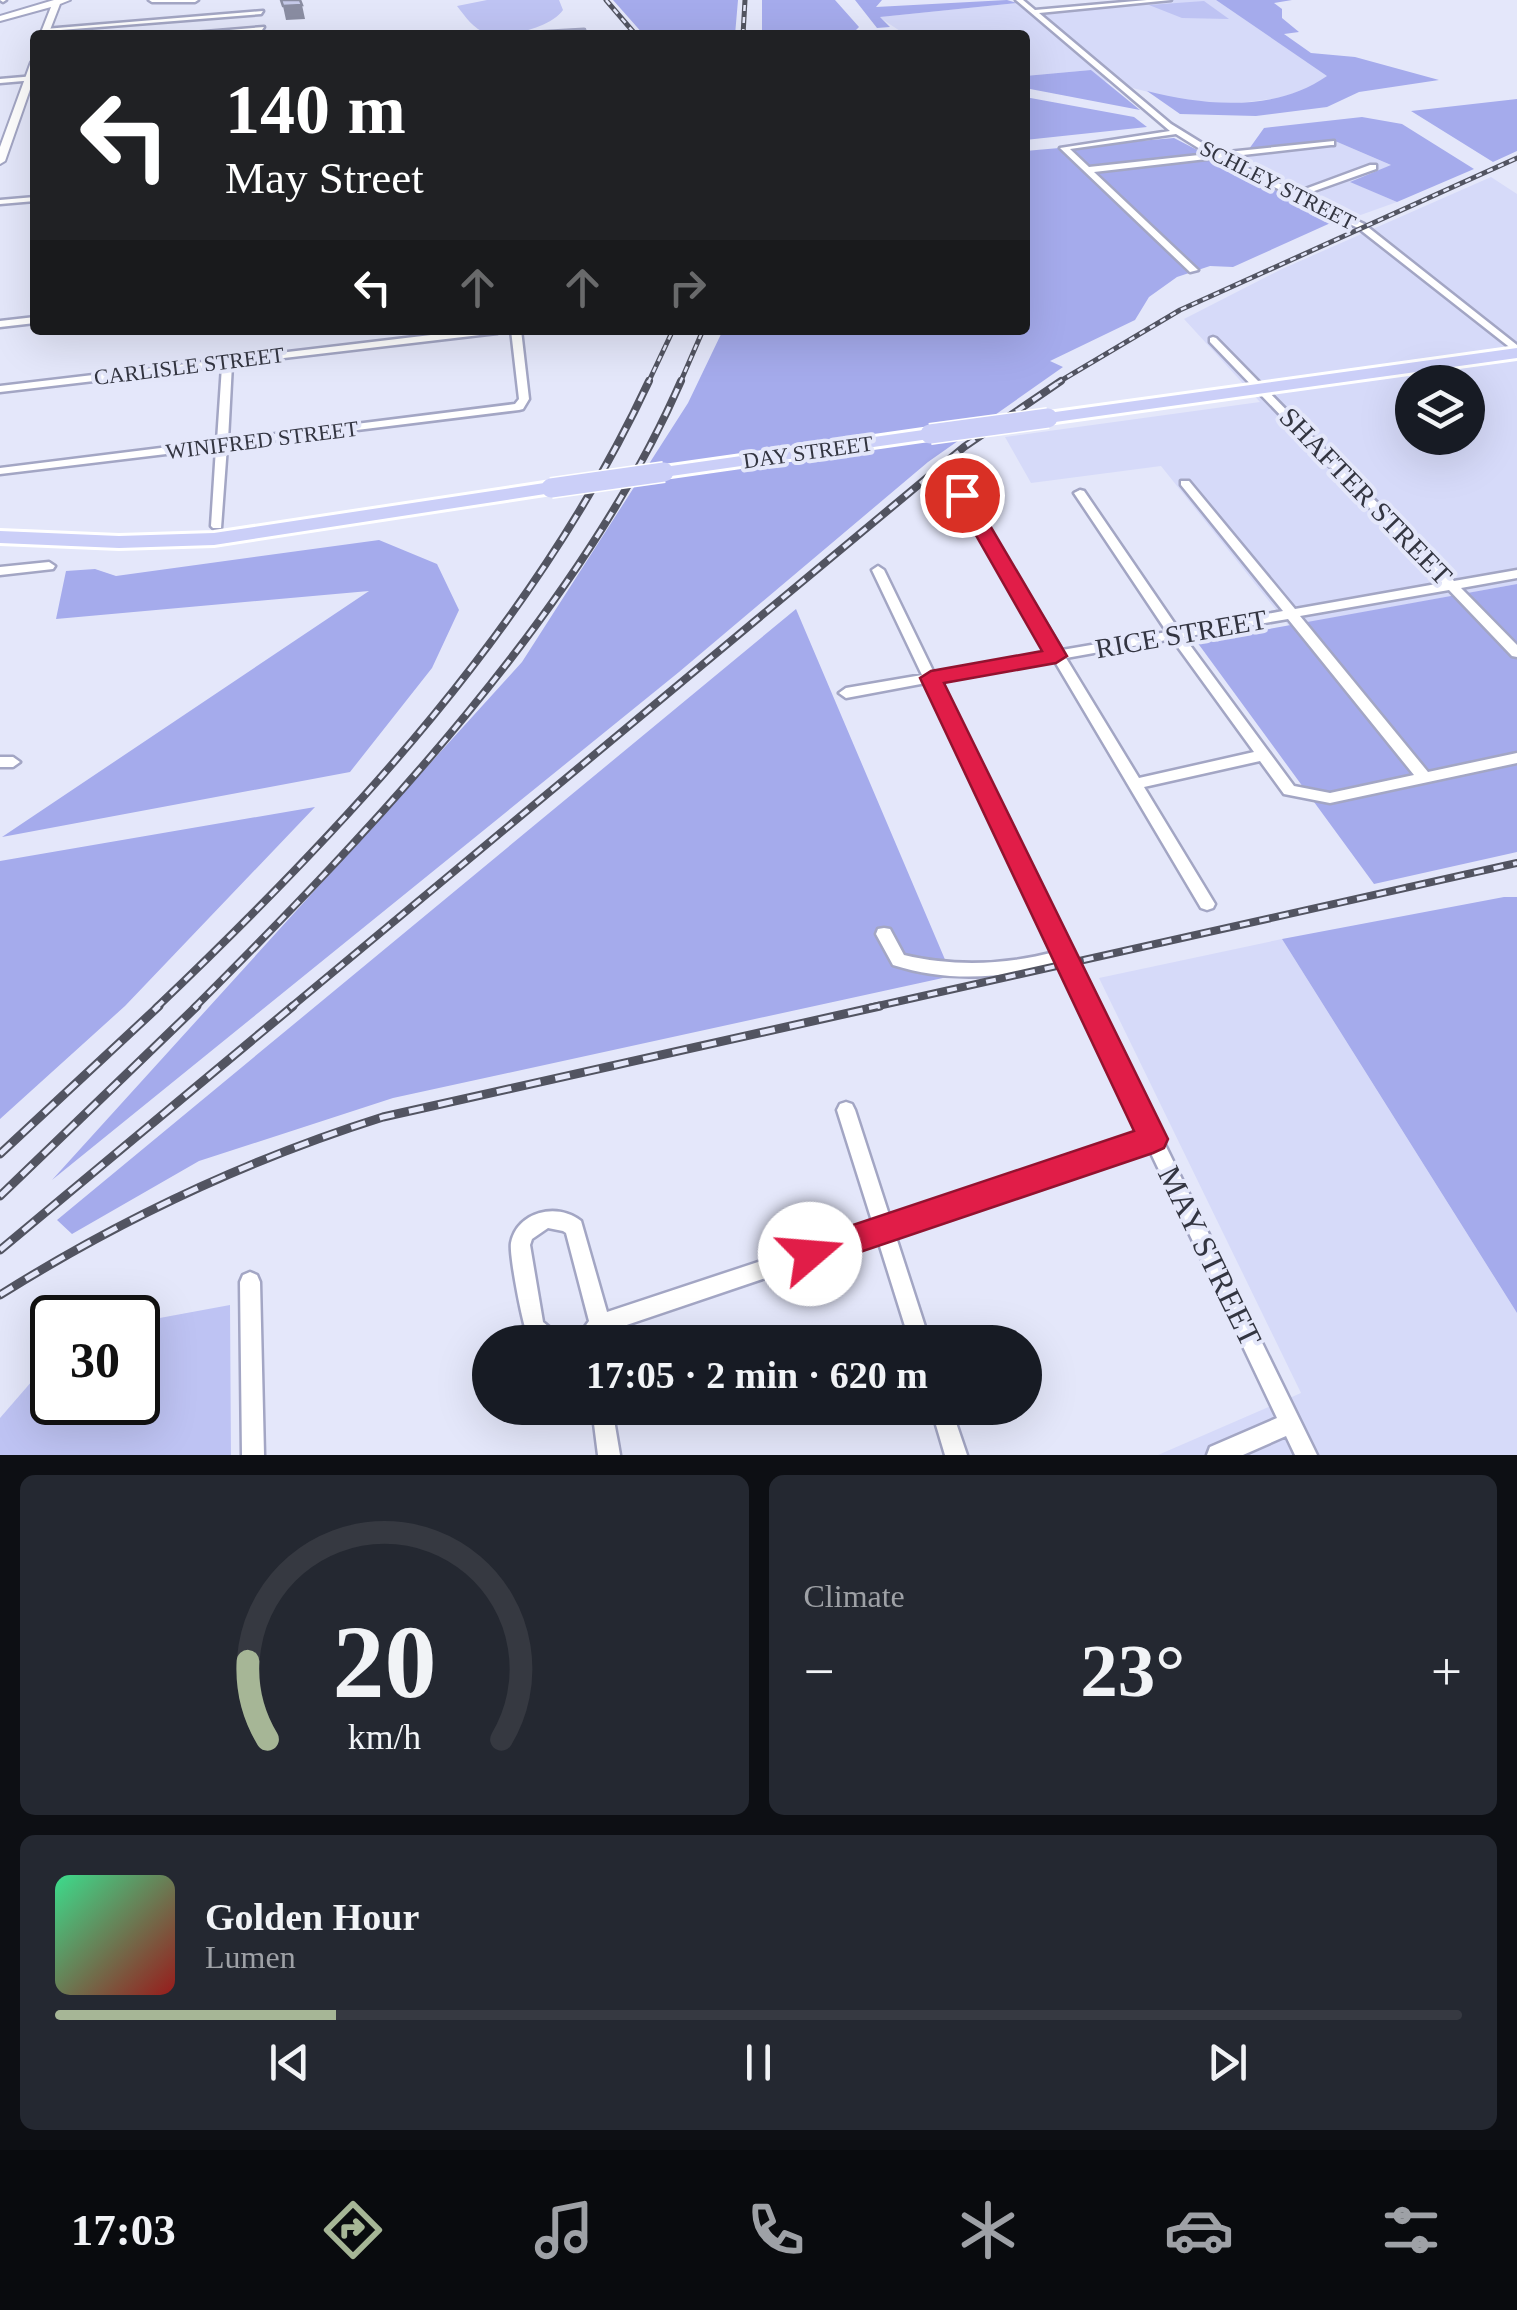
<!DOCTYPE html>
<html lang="en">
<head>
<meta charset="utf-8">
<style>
	:root { --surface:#171b24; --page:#242831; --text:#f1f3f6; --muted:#9ea1a6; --line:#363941; --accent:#a6b696 }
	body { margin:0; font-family:"Times New Roman",serif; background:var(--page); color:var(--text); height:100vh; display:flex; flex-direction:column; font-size:38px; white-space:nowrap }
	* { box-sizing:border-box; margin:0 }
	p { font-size:32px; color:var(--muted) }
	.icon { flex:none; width:55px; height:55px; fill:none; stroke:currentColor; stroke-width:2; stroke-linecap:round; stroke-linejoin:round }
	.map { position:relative; height:1455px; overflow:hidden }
	.side { display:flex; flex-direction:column; gap:20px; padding:20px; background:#0d0f14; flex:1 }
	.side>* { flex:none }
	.hud { position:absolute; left:30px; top:30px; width:1000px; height:305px; border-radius:10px; box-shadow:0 10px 40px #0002; background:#202124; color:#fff; overflow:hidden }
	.tools { position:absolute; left:1395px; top:365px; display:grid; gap:20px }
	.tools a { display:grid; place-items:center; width:90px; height:90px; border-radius:50%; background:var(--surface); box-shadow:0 10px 40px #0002; font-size:50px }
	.speed { position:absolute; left:30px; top:1295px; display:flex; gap:20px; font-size:50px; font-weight:700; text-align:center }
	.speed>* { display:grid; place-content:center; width:130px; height:130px; border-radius:50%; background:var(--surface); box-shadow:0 10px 40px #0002; line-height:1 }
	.speed .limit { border:5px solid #111; border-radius:15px; background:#fff; color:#111 }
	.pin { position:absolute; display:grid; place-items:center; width:85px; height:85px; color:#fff; margin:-42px; border:5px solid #fff; border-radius:50%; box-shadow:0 2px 10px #0007 }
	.me { position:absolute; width:110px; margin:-55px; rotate:72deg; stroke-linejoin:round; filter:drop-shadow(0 0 8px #0008) }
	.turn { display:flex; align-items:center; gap:35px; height:210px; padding:0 30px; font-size:45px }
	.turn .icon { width:130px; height:130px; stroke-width:2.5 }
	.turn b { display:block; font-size:70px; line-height:85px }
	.lanes { display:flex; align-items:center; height:95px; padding:0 30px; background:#0003; justify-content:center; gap:50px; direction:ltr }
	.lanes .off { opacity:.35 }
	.big { font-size:75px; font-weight:800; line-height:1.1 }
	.side .card { flex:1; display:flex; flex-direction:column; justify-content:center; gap:15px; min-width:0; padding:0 35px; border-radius:15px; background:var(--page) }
	.side .dial { align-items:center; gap:0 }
	.dial svg { height:260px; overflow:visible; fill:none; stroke:var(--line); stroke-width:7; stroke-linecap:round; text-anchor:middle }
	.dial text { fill:var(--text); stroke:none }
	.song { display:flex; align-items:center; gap:30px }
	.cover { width:120px; height:120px; border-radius:15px; background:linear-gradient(135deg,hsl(150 70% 55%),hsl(0 70% 35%)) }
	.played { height:10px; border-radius:5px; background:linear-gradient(90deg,var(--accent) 20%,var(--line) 20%) }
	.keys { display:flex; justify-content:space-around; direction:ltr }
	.heat { display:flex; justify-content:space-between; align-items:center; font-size:55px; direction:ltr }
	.side .tiles { flex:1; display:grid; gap:20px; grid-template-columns:1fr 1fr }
	.card:last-child { grid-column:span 2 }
	.trip { position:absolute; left:472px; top:1325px; width:570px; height:100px; border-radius:50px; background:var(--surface); box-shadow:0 10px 40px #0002; font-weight:800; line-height:100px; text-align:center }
	.menu { display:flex; height:160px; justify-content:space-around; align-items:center; background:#090b0e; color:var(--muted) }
	.menu .icon { width:70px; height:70px }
	.menu .selected { color:var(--accent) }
	.menu b { font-size:45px; color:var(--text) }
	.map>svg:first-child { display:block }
</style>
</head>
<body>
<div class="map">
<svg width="1517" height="1455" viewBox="0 0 1517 1455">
	<rect width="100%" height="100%" fill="#e4e7fa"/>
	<!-- built -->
	<path fill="#d6daf9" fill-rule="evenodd" d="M 1150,0 L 1216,0 L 1328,76 L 1305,91 L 1277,98 L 1232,104 L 1177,99 L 1104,81 L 1091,70 L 1025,76 L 1025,35 L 906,35 L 879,17 L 1017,3 L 1027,11 Z
		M 1335,141 L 1393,166 L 1351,182 L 1397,202 L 1355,217 L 1217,152 Z
		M 1491,177 L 1517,194 L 1517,584 L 1289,626 L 1161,466 L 1031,483 L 1005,437 L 1260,402 L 1184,319 L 1282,269 ZM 1412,382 L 1468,382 L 1468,438 L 1412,438 Z
		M 1282,939 L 1517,1313 L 1517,1455 L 1158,1455 L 1301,1393 L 1099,978 Z"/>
	<!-- green -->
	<path fill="#bec3f3" d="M 487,0 L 559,0 L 563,10 C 550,28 510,37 487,33 C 474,30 465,16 457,6 Z
		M 1204,1 L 1229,19 L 1182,18 L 1149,5 Z
		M 230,1305 L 231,1455 L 0,1455 L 0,1418 L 52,1358 L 52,1402 L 138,1402 L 138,1322 Z"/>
	<!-- forest -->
	<path fill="#a5abec" d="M 613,0 L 738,0 L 735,35 L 644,35 Z
		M 762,0 L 835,0 L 859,27 L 851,35 L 762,35 Z
		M 855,0 L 882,0 L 876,7 L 1007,0 L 1017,3 L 880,17 L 890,27 L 877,28 Z
		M 1216,0 L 1292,0 L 1274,3 L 1282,9 L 1282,18 L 1299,32 L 1284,34 L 1311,53 L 1355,57 L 1439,80 L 1359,92 L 1327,107 L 1256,116 L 1180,114 L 1147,91 C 1206,106 1275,112 1327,76 Z
		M 1091,70 L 1140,110 L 1025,88 L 1025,76 Z
		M 1025,97 L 1134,117 L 1147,127 L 1025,140 Z
		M 1517,99 L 1517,151 L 1493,162 L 1411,111 Z
		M 1362,117 L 1402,124 L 1474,169 L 1397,202 L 1350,182 L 1391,165 L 1335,141 L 1249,149 L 1264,128 Z
		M 1174,138 L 1335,221 L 1233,267 L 1210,266 L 1177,277 L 1149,297 L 1135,320 L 1050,361 L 1063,367 L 928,462 L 679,672 L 52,1180 L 522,662 L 688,403 L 723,330 L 1025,330 L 1025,151 Z
		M 379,540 L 437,564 L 459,610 L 432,668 L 350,772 L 2,837 L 369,591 L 56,619 L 66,571 L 95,569 L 116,576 Z
		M 1517,584 L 1517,852 L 1374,884 L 1197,642 Z
		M 796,609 L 952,976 L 393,1098 L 199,1161 L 72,1234 L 57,1220 Z
		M 315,807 L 125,1006 L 0,1119 L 0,861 Z
		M 1504,897 L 1517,897 L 1517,1313 L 1282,939 Z"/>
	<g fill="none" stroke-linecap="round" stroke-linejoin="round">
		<defs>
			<path id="minor" d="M 0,0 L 6,0 L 3,2 Z
				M 149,0 L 198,0 L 195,2 L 152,2 Z
				M 1016,0 L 1023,0 L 1035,10 L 1147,0 L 1171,0 L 1039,13 L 1171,124 L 1218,153 L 1334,141 L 1334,145 L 1331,145 L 1225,157 L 1297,192 L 1370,165 L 1376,165 L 1376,169 L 1303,195 L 1364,224 L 1517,345 L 1517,353 L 1358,228 L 1215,158 L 1094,172 L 1198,270 L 1190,272 L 1060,148 L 1170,131 ZM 1176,134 L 1208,154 L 1089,167 L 1070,149 Z
				M 263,11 L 261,14 L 48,31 L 45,29 Z
				M 264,27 L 262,30 L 190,35 L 193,33 Z
				M 584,30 L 582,33 L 529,35 L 532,33 Z
				M 35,76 L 35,80 L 0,83 L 0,79 Z
				M 35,197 L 35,201 L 0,204 L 0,200 Z
				M 35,317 L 35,323 L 0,327 L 0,321 Z
				M 473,330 L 502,330 L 497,333 L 232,364 L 228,440 L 515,404 L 519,399 L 511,330 L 521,330 L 529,399 L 523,409 L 519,410 L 227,446 L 221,528 L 213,528 L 211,526 L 216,448 L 0,474 L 0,468 L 217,441 L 222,366 L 0,392 L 0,386 Z
				M 1213,337 L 1216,338 L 1454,581 L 1517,570 L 1517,578 L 1461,588 L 1517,645 L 1517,657 L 1512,656 L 1449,590 L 1300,616 L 1428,772 L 1517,753 L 1517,763 L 1330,803 L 1284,794 L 1260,761 L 1144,787 L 1215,904 L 1213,908 L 1207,910 L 1201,908 L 1054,660 L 938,681 L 1317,1455 L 1295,1455 L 1286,1436 L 1243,1455 L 1207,1455 L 1210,1447 L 1277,1418 L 1149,1149 L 895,1234 L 930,1342 L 910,1342 L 878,1240 L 606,1332 L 598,1342 L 535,1342 C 533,1341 531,1340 529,1338 C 523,1329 509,1254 511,1243 C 517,1211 558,1202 581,1221 L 607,1312 L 873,1224 L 837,1110 L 840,1104 L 846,1102 L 852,1104 L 855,1110 L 890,1218 L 1142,1134 L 1060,964 C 1004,978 949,983 893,965 L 876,934 L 878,929 L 884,928 L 890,929 L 904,955 C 955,967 1004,965 1055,952 L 926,683 L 846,698 L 839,693 L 846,688 L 922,675 L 872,570 L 878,566 L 884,570 L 934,673 L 1050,653 L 956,495 L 962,492 L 968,495 L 1062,650 L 1167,632 L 1074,493 L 1080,490 L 1084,491 L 1179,630 L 1283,611 L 1181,485 L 1181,481 L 1189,481 L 1295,609 L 1442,583 L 1210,342 L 1210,338 ZM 1288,619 L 1414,775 L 1330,793 L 1294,786 L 1184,637 ZM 1172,639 L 1254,752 L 1139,778 L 1066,658 ZM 548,1228 L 563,1231 L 566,1233 L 589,1321 L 584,1328 L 561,1337 L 543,1322 L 530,1245 L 532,1239 Z
				M 49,562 L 55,566 L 53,569 L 0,575 L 0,567 Z
				M 0,757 L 13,757 L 20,762 L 13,767 L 0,767 Z
				M 250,1272 L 257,1275 L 260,1282 L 264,1455 L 242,1455 L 240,1282 L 243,1275 Z
				M 592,1408 L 612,1408 L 620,1455 L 598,1455 Z
				M 931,1408 L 951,1408 L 967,1455 L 945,1455 Z"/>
			<path id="tertiary" d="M 70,0 L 60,4 L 48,35 L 40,35 L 51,7 L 0,21 L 0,16 L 54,0 Z
				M 35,59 L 35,75 L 5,161 L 0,164 L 0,147 L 31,62 Z"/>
			<path id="primary" d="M 1517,348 L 1517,358 L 1048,423 L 1039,418 L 1048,413 Z
				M 930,429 L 936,430 L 936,438 L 664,477 L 655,472 L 664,467 Z
				M 551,482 L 560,488 L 558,492 L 214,545 L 119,548 L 0,543 L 0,531 L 119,536 L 214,533 Z"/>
		</defs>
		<!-- minor casing -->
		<use href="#minor" stroke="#a3a6c4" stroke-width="5"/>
		<!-- tertiary casing -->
		<use href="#tertiary" stroke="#a3a6c4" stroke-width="4"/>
		<!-- primary casing -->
		<use href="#primary" stroke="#fff" stroke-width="6"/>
		<!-- minor -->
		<use href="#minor" fill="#fff" fill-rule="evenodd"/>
		<!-- tertiary -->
		<use href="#tertiary" fill="#fff" fill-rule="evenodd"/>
		<!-- primary -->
		<use href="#primary" fill="#cbcff8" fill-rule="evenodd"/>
		<defs>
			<path id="rail-far2" d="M 606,0 L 636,35
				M 743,35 L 745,0
				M 648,383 L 673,330
				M 680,383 L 703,330
				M 1057,383 L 1180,310 L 1517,158"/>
			<path id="rail-far1" d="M 156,1008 C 348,825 536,624 649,381
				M 194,1008 C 370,832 581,611 681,381
				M 290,1008 L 964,447 L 1061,381
				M 869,1008 L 1517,863"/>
			<path id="rail" d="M 0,1154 L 159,1006
				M 0,1196 L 197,1006
				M 0,1250 L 293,1006
				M 0,1295 C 121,1219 246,1160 383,1117 L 880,1006"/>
		</defs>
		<!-- rail-far2 casing -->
		<use href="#rail-far2" stroke="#525461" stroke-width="5"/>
		<!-- rail-far1 casing -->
		<use href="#rail-far1" stroke="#525461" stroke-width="8"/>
		<!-- rail casing -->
		<use href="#rail" stroke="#525461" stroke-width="9"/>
		<!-- rail-far2 -->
		<use href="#rail-far2" stroke="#e4e7fa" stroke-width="2.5" stroke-dasharray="6" stroke-linecap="butt"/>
		<!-- rail-far1 -->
		<use href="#rail-far1" stroke="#e4e7fa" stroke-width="4" stroke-dasharray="10" stroke-linecap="butt"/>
		<!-- rail -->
		<use href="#rail" stroke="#e4e7fa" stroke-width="5" stroke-dasharray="15" stroke-linecap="butt"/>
		<defs>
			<path id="primary-bridge" d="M 930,434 L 1048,418
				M 551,488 L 664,472"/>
		</defs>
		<!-- primary-bridge casing -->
		<use href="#primary-bridge" stroke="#fff" stroke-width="22" stroke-linecap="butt"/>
		<!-- primary-bridge -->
		<use href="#primary-bridge" stroke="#cbcff8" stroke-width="19"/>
	</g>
	<!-- shaded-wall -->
	<path fill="#8a8da2" d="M 302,5 L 305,19 L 286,20 L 283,6 Z"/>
	<!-- building -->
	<path fill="#c5c9e8" stroke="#8a8da2" stroke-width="2.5" d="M 281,0 L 300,0 L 302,5 L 283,6 Z"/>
	<!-- route -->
	<path fill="#e11d48" stroke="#92132f" stroke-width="2.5" d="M 962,489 L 972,495 L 1067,656 L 1056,663 L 944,683 L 1168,1139 L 1164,1148 L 1153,1153 L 810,1269 L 799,1265 L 794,1254 L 799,1243 L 1134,1131 L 920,678 L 931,671 L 1042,651 L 953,495 Z"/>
	<g text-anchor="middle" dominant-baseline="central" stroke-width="8" stroke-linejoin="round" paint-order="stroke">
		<!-- far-street labels -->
		<g font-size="22" fill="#333541" stroke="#e4e7fa">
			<text transform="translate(1278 185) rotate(27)">SCHLEY STREET</text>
			<text transform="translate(189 366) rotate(-7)">CARLISLE STREET</text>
			<text transform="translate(262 440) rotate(-7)">WINIFRED STREET</text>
			<text transform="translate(808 452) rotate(-8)">DAY STREET</text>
		</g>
		<!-- street labels -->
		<g font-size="28" fill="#333541" stroke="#e4e7fa">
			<text transform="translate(1366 496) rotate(46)">SHAFTER STREET</text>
			<text transform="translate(1181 634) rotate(-10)">RICE STREET</text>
		</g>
		<!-- near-street labels -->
		<g font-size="32" fill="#333541" stroke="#e4e7fa">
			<text transform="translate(1210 1256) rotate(64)">MAY STREET</text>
		</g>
	</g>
</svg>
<div class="tools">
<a><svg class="icon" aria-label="layers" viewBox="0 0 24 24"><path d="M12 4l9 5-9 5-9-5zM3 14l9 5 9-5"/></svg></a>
</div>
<div class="speed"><div class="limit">30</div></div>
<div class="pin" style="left:962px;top:495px;background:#d93025"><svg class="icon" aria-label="arrive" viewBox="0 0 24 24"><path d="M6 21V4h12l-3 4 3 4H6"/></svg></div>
<svg class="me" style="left:810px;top:1254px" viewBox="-20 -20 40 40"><circle r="19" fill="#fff"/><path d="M0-13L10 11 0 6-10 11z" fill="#e11d48"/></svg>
<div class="trip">17:05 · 2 min · 620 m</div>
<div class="hud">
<div class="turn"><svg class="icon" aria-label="left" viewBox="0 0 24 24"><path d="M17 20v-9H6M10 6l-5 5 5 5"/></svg><div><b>140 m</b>May Street</div></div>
<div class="lanes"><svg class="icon" aria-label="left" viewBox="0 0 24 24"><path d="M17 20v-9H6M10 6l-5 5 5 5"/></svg><svg class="icon off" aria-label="ahead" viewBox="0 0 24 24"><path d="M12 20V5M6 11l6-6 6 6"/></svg><svg class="icon off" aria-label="ahead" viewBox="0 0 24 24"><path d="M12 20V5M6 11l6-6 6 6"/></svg><svg class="icon off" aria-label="right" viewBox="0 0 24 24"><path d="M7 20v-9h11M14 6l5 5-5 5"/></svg></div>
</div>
</div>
<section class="side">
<div class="tiles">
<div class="card dial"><svg viewBox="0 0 100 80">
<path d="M14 69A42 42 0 1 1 86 69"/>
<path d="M14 69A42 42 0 0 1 8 45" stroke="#a6b696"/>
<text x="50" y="56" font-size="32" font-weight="700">20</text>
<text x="50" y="72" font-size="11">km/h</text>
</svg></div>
<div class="card"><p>Climate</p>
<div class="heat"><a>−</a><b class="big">23°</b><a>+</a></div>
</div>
<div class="card">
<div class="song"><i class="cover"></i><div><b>Golden Hour</b><p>Lumen</p></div></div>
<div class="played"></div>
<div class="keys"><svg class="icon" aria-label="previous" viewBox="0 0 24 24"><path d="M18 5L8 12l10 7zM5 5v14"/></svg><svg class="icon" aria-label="pause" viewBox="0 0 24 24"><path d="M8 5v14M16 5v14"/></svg><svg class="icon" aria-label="next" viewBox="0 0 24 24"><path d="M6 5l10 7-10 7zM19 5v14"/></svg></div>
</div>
</div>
</section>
<nav class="menu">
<b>17:03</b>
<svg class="icon selected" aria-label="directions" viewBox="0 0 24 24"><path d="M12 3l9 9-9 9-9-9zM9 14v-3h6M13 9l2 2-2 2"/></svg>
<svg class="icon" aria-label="music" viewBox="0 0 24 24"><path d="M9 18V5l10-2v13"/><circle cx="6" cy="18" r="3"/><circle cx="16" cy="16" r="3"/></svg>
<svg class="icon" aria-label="phone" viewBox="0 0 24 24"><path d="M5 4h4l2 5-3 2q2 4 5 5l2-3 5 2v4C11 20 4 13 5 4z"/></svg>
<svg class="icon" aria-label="climate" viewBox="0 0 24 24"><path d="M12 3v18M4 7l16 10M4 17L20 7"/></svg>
<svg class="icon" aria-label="car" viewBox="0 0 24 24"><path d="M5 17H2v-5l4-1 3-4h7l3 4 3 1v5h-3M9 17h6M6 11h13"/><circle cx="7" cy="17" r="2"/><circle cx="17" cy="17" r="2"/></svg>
<svg class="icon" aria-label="filters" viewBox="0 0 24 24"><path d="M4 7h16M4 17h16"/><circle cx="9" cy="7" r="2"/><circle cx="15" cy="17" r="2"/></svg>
</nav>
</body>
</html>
